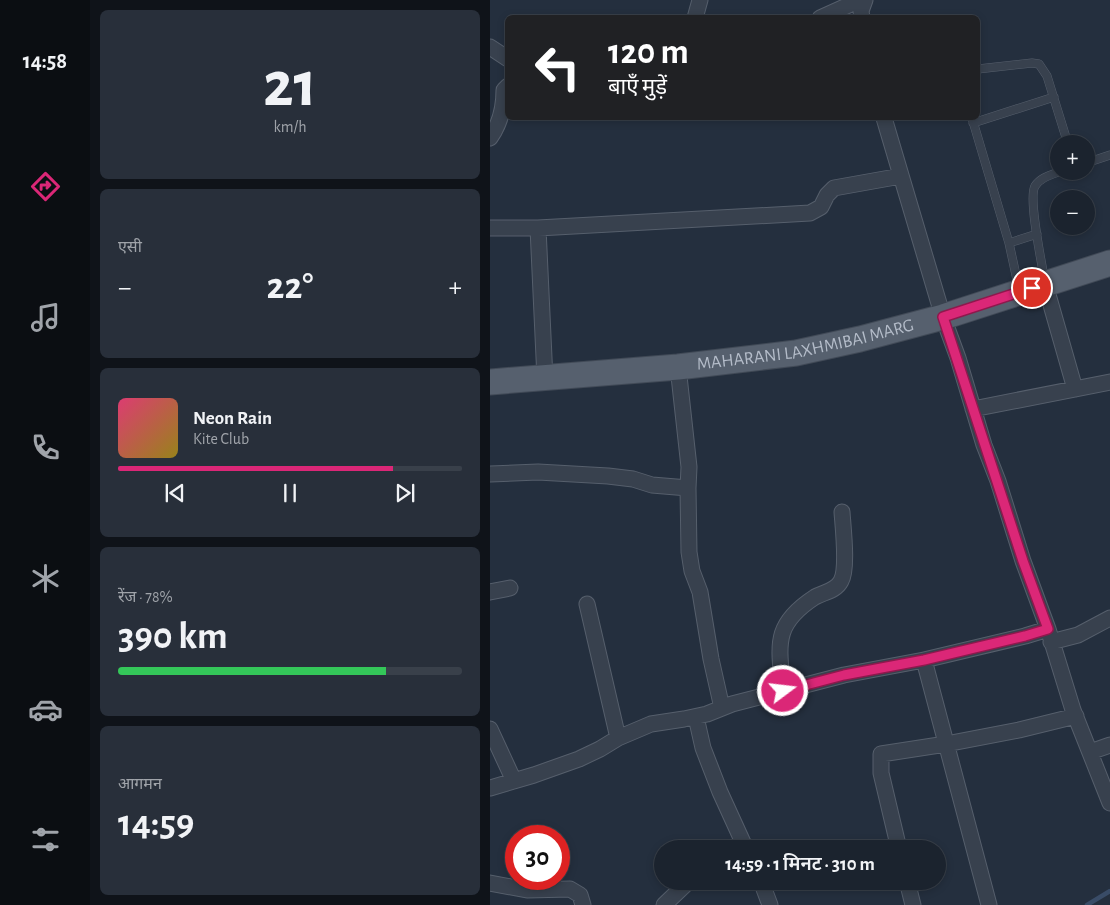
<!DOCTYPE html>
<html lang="hi">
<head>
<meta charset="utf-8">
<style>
	:root { --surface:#1b232e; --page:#282f3a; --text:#f1f3f6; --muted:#a0a4aa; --line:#39404a; --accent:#db2777 }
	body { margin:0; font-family:"Alegreya Sans","Noto Sans Devanagari",sans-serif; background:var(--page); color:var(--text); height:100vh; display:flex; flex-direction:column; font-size:19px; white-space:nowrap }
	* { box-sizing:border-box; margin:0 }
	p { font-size:16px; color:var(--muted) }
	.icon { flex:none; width:28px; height:28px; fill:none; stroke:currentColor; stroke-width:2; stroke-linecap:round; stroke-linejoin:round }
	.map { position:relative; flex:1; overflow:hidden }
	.details { display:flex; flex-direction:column; gap:10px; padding:10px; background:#0f1319; width:400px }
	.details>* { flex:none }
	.top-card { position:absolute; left:15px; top:15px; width:475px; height:105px; border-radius:8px; box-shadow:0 2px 8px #0003,0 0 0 1px var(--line); background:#202124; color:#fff; overflow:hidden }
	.tools { position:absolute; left:560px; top:135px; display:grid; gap:10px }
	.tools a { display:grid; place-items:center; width:45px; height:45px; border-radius:50%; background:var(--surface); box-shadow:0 2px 8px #0003,0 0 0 1px var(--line); font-size:25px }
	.speed { position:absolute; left:15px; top:825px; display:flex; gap:10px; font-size:25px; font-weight:700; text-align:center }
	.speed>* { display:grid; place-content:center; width:65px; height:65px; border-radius:50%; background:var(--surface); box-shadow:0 2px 8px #0003,0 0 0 1px var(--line); line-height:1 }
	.speed .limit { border:8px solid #d22; background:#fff; color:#111 }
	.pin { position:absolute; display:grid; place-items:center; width:42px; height:42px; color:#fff; margin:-21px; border:2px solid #fff; border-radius:50%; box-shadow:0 1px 5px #0007 }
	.me { position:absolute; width:55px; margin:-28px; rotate:75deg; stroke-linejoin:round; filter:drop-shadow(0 0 4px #0008) }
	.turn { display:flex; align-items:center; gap:18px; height:105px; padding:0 20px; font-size:22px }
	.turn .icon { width:65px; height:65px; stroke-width:2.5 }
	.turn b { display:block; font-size:35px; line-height:42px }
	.big { font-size:38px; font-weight:600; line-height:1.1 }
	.details .widget { flex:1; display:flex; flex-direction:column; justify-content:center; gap:8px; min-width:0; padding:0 18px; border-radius:8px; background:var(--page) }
	.details .dial { align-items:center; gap:0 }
	.dial b { font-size:65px; line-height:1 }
	.song { display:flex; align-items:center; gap:15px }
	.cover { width:60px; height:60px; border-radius:8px; background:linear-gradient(135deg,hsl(340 70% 55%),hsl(50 70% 35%)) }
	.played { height:5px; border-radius:2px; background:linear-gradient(90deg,var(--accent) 80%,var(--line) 80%) }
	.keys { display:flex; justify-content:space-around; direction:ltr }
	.heat { display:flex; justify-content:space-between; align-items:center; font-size:28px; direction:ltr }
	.charge { height:8px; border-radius:4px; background:linear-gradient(90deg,#34c759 78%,var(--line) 0) }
	.trip { position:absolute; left:164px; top:840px; width:292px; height:50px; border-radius:25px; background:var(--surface); box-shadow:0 2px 8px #0003,0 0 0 1px var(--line); font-weight:600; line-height:50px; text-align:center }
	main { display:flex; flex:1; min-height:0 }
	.menu { display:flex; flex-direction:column; width:90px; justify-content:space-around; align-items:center; background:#0b0e12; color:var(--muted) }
	.menu .icon { width:35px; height:35px }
	.menu .selected { color:var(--accent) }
	.menu b { font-size:22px; color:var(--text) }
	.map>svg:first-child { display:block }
</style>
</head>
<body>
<main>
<nav class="menu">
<b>14:58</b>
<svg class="icon selected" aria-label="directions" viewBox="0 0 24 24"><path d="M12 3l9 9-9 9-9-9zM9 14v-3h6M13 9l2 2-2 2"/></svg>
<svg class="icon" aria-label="music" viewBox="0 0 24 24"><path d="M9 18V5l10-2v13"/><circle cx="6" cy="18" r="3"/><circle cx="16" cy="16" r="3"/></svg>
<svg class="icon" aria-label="phone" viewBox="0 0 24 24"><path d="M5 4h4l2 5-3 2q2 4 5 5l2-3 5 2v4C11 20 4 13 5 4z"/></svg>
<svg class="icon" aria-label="climate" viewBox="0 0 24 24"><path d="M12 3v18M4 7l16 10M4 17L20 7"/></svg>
<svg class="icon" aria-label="car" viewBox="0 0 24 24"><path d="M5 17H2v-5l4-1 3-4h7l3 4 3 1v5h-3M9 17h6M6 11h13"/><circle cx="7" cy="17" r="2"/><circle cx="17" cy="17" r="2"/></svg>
<svg class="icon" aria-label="filters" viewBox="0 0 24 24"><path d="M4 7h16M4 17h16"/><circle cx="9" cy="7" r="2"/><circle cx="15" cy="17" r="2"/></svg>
</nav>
<section class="details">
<div class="widget dial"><b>21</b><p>km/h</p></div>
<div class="widget"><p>एसी</p>
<div class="heat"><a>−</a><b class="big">22°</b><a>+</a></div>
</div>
<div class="widget">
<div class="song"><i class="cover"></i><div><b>Neon Rain</b><p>Kite Club</p></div></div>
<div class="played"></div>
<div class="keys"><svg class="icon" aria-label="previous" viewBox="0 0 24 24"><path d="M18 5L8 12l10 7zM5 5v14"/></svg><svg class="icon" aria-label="pause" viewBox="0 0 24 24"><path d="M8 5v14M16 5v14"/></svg><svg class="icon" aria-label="next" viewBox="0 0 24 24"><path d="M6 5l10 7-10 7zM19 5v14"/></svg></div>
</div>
<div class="widget"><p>रेंज · 78%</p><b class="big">390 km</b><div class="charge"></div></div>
<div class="widget"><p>आगमन</p><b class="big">14:59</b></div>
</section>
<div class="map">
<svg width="620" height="905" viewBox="0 0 620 905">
	<rect width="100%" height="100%" fill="#242f3e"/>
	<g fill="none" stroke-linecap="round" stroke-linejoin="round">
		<!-- stream -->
		<path stroke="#394c67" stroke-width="4.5" d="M 597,905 L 620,891"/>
		<defs>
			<path id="service" d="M 488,69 L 542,63 L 549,64 L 557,76 L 578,144
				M 482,118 L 519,243 L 529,289
				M 483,123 L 564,97
				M 596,163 L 620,155
				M 519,243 L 547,234
				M 555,282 C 552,265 538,198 545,186 C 551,177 561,175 571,171"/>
			<path id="minor" d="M 205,18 L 210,0
				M 330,18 L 370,0
				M 372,18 L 371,11 L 375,0
				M 0,47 L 18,59
				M 394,118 L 453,317 L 468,358 L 494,445 L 508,481 L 533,561 L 558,629 L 583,710 L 620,803
				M 0,138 C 10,124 14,108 14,90 L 18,86
				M 0,228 L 48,228 L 55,379
				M 48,228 L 320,213 L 331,207 L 337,195 L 344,188 L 411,176
				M 555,284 L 585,389
				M 188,367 L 199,467 L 198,488
				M 483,409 L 620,382
				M 0,474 L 48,472 L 118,476 L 143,479 L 162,485 L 198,488 L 199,552 L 202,571 L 210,592 L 221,659 L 232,708
				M 0,592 L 20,588
				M 97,604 L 128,738
				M 561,642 L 588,635 L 620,618
				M 434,660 L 499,905
				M 293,691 C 289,645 282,625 325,597 C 334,592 346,591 351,581 C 358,569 353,527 352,512
				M 206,717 L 213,748 L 230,792 L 256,849
				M 0,729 L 24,781
				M 600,752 L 620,745
				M 0,788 L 44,775 L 89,759 L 110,749 L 128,738 L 161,724 L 194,719 L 217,714 L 242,704 L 354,675 L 434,660 L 535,636 L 558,629
				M 409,849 L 391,773 L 391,754 L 456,744 L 529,730 L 586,716
				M 271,881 L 280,905
				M 417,881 L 423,905
				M 0,883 L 37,890 L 80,889 L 90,895 L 93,905
				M 174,905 L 199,881"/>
			<g id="primary">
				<path id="s1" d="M 0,382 L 188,367 L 306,353 L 370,339 L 453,317 L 620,263"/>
			</g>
		</defs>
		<!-- service casing -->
		<use href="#service" stroke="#565f6c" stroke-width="9"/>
		<!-- minor casing -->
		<use href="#minor" stroke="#565f6c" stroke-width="17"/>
		<!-- primary casing -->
		<use href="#primary" stroke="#414a57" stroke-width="27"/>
		<!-- service -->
		<use href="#service" stroke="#38414e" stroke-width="8"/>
		<!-- minor -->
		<use href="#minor" stroke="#38414e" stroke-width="15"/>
		<!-- primary -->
		<use href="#primary" stroke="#56606e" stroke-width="25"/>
	</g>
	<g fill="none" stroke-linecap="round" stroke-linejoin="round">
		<defs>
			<path id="route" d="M 293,691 L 354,675 L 434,660 L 535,636 L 558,629 L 533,561 L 453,317 L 542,288"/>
		</defs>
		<!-- route casing -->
		<use href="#route" stroke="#8e194d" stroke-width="12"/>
		<!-- route -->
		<use href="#route" stroke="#db2777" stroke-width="9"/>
	</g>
	<g text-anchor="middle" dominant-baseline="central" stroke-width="5" stroke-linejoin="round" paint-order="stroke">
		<!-- street labels -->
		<g font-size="18" fill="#b4bcc9" stroke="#1d2633">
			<text stroke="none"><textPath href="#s1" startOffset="318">MAHARANI LAXHMIBAI MARG</textPath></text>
		</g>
	</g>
</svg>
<div class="tools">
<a>+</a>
<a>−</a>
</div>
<div class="speed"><div class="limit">30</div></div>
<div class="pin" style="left:542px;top:288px;background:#d93025"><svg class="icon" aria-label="arrive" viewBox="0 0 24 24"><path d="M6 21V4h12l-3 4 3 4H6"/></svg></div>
<svg class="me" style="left:293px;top:691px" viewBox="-20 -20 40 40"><circle r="17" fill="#db2777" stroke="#fff" stroke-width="3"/><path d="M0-11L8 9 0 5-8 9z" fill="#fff"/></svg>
<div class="trip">14:59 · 1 मिनट · 310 m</div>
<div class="top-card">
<div class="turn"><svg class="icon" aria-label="left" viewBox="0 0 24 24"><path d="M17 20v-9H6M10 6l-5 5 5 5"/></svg><div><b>120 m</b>बाएँ मुड़ें</div></div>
</div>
</div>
</main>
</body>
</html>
